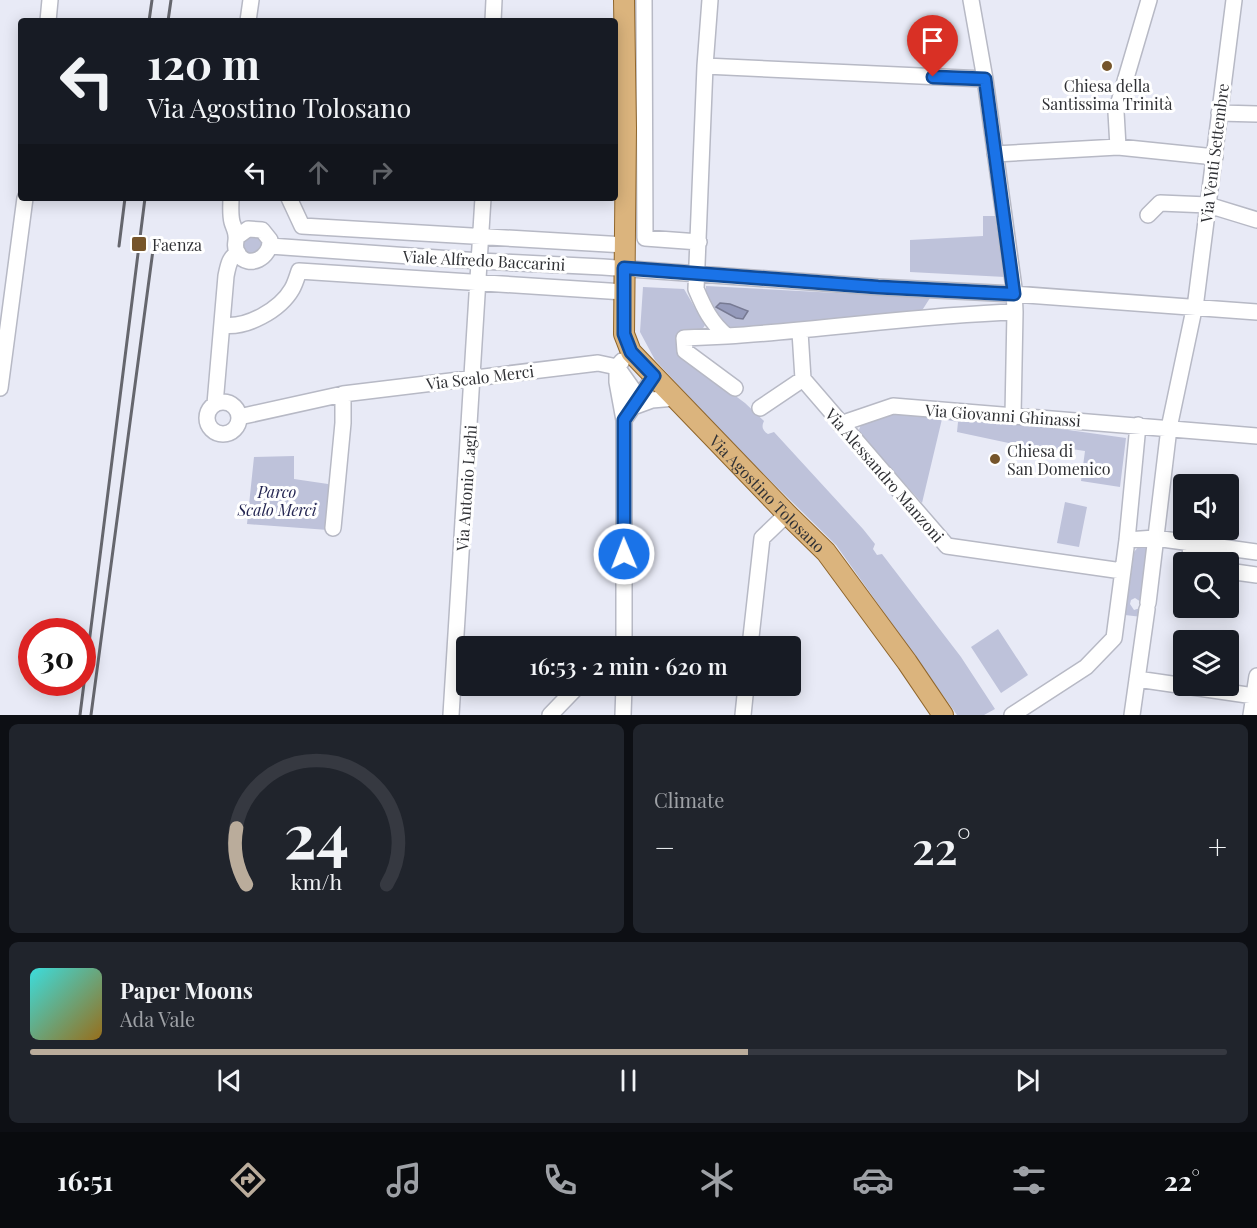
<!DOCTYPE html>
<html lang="en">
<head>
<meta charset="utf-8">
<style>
	:root { --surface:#171b24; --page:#20242c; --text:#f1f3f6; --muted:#9ea1a6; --line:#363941; --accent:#baac9b }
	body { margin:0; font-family:"Playfair Display",serif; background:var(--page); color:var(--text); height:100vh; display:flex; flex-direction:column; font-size:22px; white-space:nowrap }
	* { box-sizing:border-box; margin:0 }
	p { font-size:20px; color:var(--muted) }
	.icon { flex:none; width:33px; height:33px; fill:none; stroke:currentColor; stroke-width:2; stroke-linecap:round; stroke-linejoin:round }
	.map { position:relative; height:715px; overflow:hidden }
	.sheet { display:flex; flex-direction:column; gap:9px; padding:9px; background:#0d0f14; flex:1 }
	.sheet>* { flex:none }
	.guide { position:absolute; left:18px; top:18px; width:600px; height:183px; border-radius:6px; box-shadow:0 3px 15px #0003; background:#171b24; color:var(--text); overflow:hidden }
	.buttons { position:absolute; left:1173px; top:474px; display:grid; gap:12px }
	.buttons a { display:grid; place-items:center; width:66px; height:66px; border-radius:6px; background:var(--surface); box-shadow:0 3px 15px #0003; font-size:30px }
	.speed { position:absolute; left:18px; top:618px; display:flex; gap:12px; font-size:30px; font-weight:700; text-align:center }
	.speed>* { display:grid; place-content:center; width:78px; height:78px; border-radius:50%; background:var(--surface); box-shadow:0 3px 15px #0003; line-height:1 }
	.speed .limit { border:9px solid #d22; background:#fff; color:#111 }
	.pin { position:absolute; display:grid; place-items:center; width:51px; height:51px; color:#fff; margin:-62px -26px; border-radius:50% 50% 50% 0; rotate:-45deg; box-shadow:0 0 6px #0007 }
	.pin .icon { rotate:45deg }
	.me { position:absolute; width:66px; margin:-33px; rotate:359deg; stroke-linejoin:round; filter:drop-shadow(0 0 4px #0008) }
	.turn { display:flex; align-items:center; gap:21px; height:126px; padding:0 30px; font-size:27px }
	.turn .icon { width:78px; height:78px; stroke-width:2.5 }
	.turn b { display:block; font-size:42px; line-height:51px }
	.lanes { display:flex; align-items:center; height:57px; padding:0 30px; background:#0003; justify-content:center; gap:30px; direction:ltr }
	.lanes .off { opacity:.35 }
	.big { font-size:45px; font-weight:600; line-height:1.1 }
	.sheet .tile { flex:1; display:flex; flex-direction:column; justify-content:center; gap:9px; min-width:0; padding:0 21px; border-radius:9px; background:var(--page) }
	.sheet .dial { align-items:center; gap:0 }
	.dial svg { height:156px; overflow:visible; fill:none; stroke:var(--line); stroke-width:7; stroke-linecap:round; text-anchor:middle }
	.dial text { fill:var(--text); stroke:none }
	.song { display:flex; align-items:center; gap:18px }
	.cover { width:72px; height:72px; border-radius:9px; background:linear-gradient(135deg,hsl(180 70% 55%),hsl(40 70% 35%)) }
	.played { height:6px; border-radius:3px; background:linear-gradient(90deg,var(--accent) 60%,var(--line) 60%) }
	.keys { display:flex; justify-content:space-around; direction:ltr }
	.heat { display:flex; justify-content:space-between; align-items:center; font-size:33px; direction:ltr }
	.sheet .tiles { flex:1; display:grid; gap:9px; grid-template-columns:1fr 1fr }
	.tile:last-child { grid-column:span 2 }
	.trip { position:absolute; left:456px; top:636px; width:345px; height:60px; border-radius:6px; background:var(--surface); box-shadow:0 3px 15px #0003; font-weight:600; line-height:60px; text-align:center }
	.menu { display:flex; height:96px; justify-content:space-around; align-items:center; background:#090b0e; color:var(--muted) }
	.menu .icon { width:42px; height:42px }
	.menu .on { color:var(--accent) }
	.menu b { font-size:27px; color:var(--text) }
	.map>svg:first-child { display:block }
</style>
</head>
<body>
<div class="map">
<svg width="1257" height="715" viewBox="0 0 1257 715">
	<rect width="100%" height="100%" fill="#e8eaf6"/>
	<!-- green -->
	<path fill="#bec2da" d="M 983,216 L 995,216 L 1005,277 L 910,272 L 910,240 L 983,236 Z
		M 245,234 L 263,238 L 261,253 L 246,255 L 241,240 Z
		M 706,286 L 930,298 L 921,312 L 735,329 L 717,321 L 705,301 Z
		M 643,287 L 684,289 L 705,325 L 702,330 L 676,337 L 679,354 L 745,403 L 764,421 C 761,427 763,431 768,434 L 774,432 L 863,529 L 875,544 L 873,549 L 877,555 L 882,554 L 961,657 L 995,709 L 984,715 L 957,715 L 836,545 L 730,441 L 655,360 L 640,332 Z
		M 894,411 L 939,412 L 1126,438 L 1120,487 L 1081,481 L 1085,451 L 1058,447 L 1056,453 L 957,432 L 958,422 L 942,419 L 922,503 L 862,436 L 859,430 L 861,424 Z
		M 294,456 L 294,479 L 328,484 L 328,530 L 247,524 L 254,457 Z
		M 1065,502 L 1087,507 L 1079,547 L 1057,543 Z
		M 1151,542 L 1141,602 L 1135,598 L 1131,600 L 1130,604 L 1134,610 L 1140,608 L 1142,617 L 1125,615 L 1134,552 L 1140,545 Z
		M 998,629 L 1028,675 L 1001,693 L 971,647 Z"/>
	<!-- water -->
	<path fill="#959abb" stroke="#777a93" stroke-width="1.5" d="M 720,303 L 730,304 L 748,311 L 743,319 L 736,318 L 716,307 Z"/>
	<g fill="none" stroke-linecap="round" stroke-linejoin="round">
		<defs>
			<path id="minor" d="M 644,0 L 645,238 L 699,242
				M 710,0 L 705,66 L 696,289 C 704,308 711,323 727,336 C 823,330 919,315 1015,312
				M 971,0 L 985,79 L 1014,288 L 1015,312 L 1013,415
				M 48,21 L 50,0
				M 248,21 L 251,0
				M 493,21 L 494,0
				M 705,66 L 985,79
				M 1219,113 L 1257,114
				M 1118,147 L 1116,112 L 1149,0
				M 995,154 L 1118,147 L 1215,157
				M 231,198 C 231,206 230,214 232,222 C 233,226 236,231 236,236 C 237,242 233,247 238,254 C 249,270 271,257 270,240 L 262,230 L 248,229 L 237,237
				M 289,198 L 302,226 L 625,245
				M 1148,215 L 1160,203 L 1208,205 L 1257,220
				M 270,246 L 480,261 L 603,267 L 878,287 L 1014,294 L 1257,312
				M 222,325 C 246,329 280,310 292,289 C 295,284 297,277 299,271 L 624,292
				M 800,332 L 803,379 L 947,546 L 1122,571
				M 727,336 L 684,338 L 685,351 L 735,388
				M 622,361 L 617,367 L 617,382 L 624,420 L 624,646
				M 617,367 L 634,391 L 633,407
				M 0,388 L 25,198
				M207 418a16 16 0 1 1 32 0a16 16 0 1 1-32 0Z
				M 215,404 L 226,276 C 228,267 229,257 238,253
				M 633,407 L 652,400 L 675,398
				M 760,408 L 803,379
				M 239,417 L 343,394 L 598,363 L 617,367
				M 624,420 L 654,376
				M 840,424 L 893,406 L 1257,436
				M 333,528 L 343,423 L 343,394
				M 1127,540 L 1155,538 L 1257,552
				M 1190,543 L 1191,562
				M 1228,571 L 1257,575
				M 1148,603 L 1169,428 L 1196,300 L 1234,0
				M 750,646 L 762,538 L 787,514
				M 1137,679 L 1254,696
				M 451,715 L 483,198
				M 550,715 L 578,686
				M 623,715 L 624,686
				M 743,715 L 746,686
				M 1012,715 L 1086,667 L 1114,638 L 1127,540 L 1138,425
				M 1132,715 L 1147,609
				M 1251,715 L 1257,676"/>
			<g id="major">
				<path id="s1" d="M 624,0 L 626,128 L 624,334 L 631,352 L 787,514 L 826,552 L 907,662 L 943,715"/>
			</g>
		</defs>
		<!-- minor casing -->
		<use href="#minor" stroke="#b7b9c5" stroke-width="18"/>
		<!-- major casing -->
		<use href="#major" stroke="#90662b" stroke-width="22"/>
		<!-- minor -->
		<use href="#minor" stroke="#fff" stroke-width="15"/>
		<!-- major -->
		<use href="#major" stroke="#dbb47d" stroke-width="20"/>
		<!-- rail -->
		<path stroke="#65666d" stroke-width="3" d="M 149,21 L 152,0
			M 168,21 L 171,0
			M 119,246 L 125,198
			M 80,715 L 145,198
			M 91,715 L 153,250"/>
	</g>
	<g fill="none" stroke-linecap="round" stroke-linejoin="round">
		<defs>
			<path id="route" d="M 624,554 L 624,420 L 654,376 L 631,352 L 624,334 L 624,268 L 878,287 L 1014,294 L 985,79 L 933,77"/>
		</defs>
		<!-- route casing -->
		<use href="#route" stroke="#114b97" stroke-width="15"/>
		<!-- route -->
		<use href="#route" stroke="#1a73e8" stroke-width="10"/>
	</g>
	<!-- markers -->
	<g fill="#76552b" stroke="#fff" stroke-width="2">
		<circle cx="1107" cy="66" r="6"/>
		<rect x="131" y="236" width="16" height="16" rx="3"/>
		<circle cx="995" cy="459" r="6"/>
	</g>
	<g text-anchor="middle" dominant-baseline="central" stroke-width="6" stroke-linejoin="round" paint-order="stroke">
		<!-- poi labels -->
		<g font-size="16" fill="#303135" stroke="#fff" text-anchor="start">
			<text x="1107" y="85" text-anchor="middle">Chiesa della<tspan x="1107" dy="18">Santissima Trinità</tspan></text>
			<text x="152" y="244">Faenza</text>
			<text x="1007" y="450">Chiesa di<tspan x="1007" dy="18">San Domenico</tspan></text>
		</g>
		<!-- street labels -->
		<g font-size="16" fill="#303135" stroke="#fff">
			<text transform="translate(1214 153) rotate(-83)">Via Venti Settembre</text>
			<text transform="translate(484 260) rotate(3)">Viale Alfredo Baccarini</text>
			<text transform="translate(480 377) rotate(-7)">Via Scalo Merci</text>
			<text transform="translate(1003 415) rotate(4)">Via Giovanni Ghinassi</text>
			<text transform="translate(885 475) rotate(49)">Via Alessandro Manzoni</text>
			<text transform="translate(466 488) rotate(-86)">Via Antonio Laghi</text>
			<text stroke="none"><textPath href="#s1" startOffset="550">Via Agostino Tolosano</textPath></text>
		</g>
		<!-- park labels -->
		<g font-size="16" font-style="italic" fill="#242652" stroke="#fff">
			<text x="277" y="491">Parco<tspan x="277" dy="18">Scalo Merci</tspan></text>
		</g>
	</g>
</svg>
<div class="buttons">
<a><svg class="icon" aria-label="sound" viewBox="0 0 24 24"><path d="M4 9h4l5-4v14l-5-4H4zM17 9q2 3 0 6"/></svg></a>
<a><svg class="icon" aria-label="search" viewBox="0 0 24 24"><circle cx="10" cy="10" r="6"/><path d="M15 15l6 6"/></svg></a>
<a><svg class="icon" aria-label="layers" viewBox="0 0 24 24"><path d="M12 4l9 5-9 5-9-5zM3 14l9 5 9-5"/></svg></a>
</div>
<div class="speed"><div class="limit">30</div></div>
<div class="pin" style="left:933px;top:77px;background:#d93025"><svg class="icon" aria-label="arrive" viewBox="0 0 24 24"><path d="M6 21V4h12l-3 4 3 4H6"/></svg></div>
<svg class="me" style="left:624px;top:554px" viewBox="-20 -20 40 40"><circle r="17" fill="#1a73e8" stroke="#fff" stroke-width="3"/><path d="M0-11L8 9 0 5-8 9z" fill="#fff"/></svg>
<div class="trip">16:53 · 2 min · 620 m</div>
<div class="guide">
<div class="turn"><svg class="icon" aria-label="left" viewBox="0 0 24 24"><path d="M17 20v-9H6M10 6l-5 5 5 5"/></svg><div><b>120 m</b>Via Agostino Tolosano</div></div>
<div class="lanes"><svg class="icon" aria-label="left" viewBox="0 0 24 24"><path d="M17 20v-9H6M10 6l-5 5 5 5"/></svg><svg class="icon off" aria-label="ahead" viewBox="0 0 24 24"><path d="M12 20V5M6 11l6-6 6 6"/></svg><svg class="icon off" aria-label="right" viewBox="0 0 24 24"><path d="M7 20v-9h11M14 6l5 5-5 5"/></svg></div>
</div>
</div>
<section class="sheet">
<div class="tiles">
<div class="tile dial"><svg viewBox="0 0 100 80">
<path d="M14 69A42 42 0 1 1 86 69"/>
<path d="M14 69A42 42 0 0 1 9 40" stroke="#baac9b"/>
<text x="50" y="56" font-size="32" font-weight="700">24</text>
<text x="50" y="72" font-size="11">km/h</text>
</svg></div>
<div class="tile"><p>Climate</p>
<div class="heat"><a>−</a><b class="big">22°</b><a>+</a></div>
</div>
<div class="tile">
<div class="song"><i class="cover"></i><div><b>Paper Moons</b><p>Ada Vale</p></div></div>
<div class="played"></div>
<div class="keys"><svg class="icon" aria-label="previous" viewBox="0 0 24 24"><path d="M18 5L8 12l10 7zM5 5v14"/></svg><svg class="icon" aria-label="pause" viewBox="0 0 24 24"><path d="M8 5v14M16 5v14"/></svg><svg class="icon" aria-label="next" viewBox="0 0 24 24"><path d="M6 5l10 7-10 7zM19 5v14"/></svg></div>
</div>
</div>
</section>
<nav class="menu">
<b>16:51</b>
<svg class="icon on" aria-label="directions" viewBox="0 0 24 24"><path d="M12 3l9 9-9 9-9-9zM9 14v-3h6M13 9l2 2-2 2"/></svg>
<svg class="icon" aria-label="music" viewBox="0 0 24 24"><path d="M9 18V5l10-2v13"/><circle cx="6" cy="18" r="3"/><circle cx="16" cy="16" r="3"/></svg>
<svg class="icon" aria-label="phone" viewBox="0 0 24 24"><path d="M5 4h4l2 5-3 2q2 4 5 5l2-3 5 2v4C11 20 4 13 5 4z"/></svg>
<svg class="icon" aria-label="climate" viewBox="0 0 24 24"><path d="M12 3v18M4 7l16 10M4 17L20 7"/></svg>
<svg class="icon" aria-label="car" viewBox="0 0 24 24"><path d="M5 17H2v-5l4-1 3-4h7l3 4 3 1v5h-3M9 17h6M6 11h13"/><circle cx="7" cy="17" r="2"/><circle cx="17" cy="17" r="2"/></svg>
<svg class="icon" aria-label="filters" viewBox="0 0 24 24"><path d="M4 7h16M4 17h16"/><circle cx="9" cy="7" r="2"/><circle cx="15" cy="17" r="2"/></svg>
<b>22°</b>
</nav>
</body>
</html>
